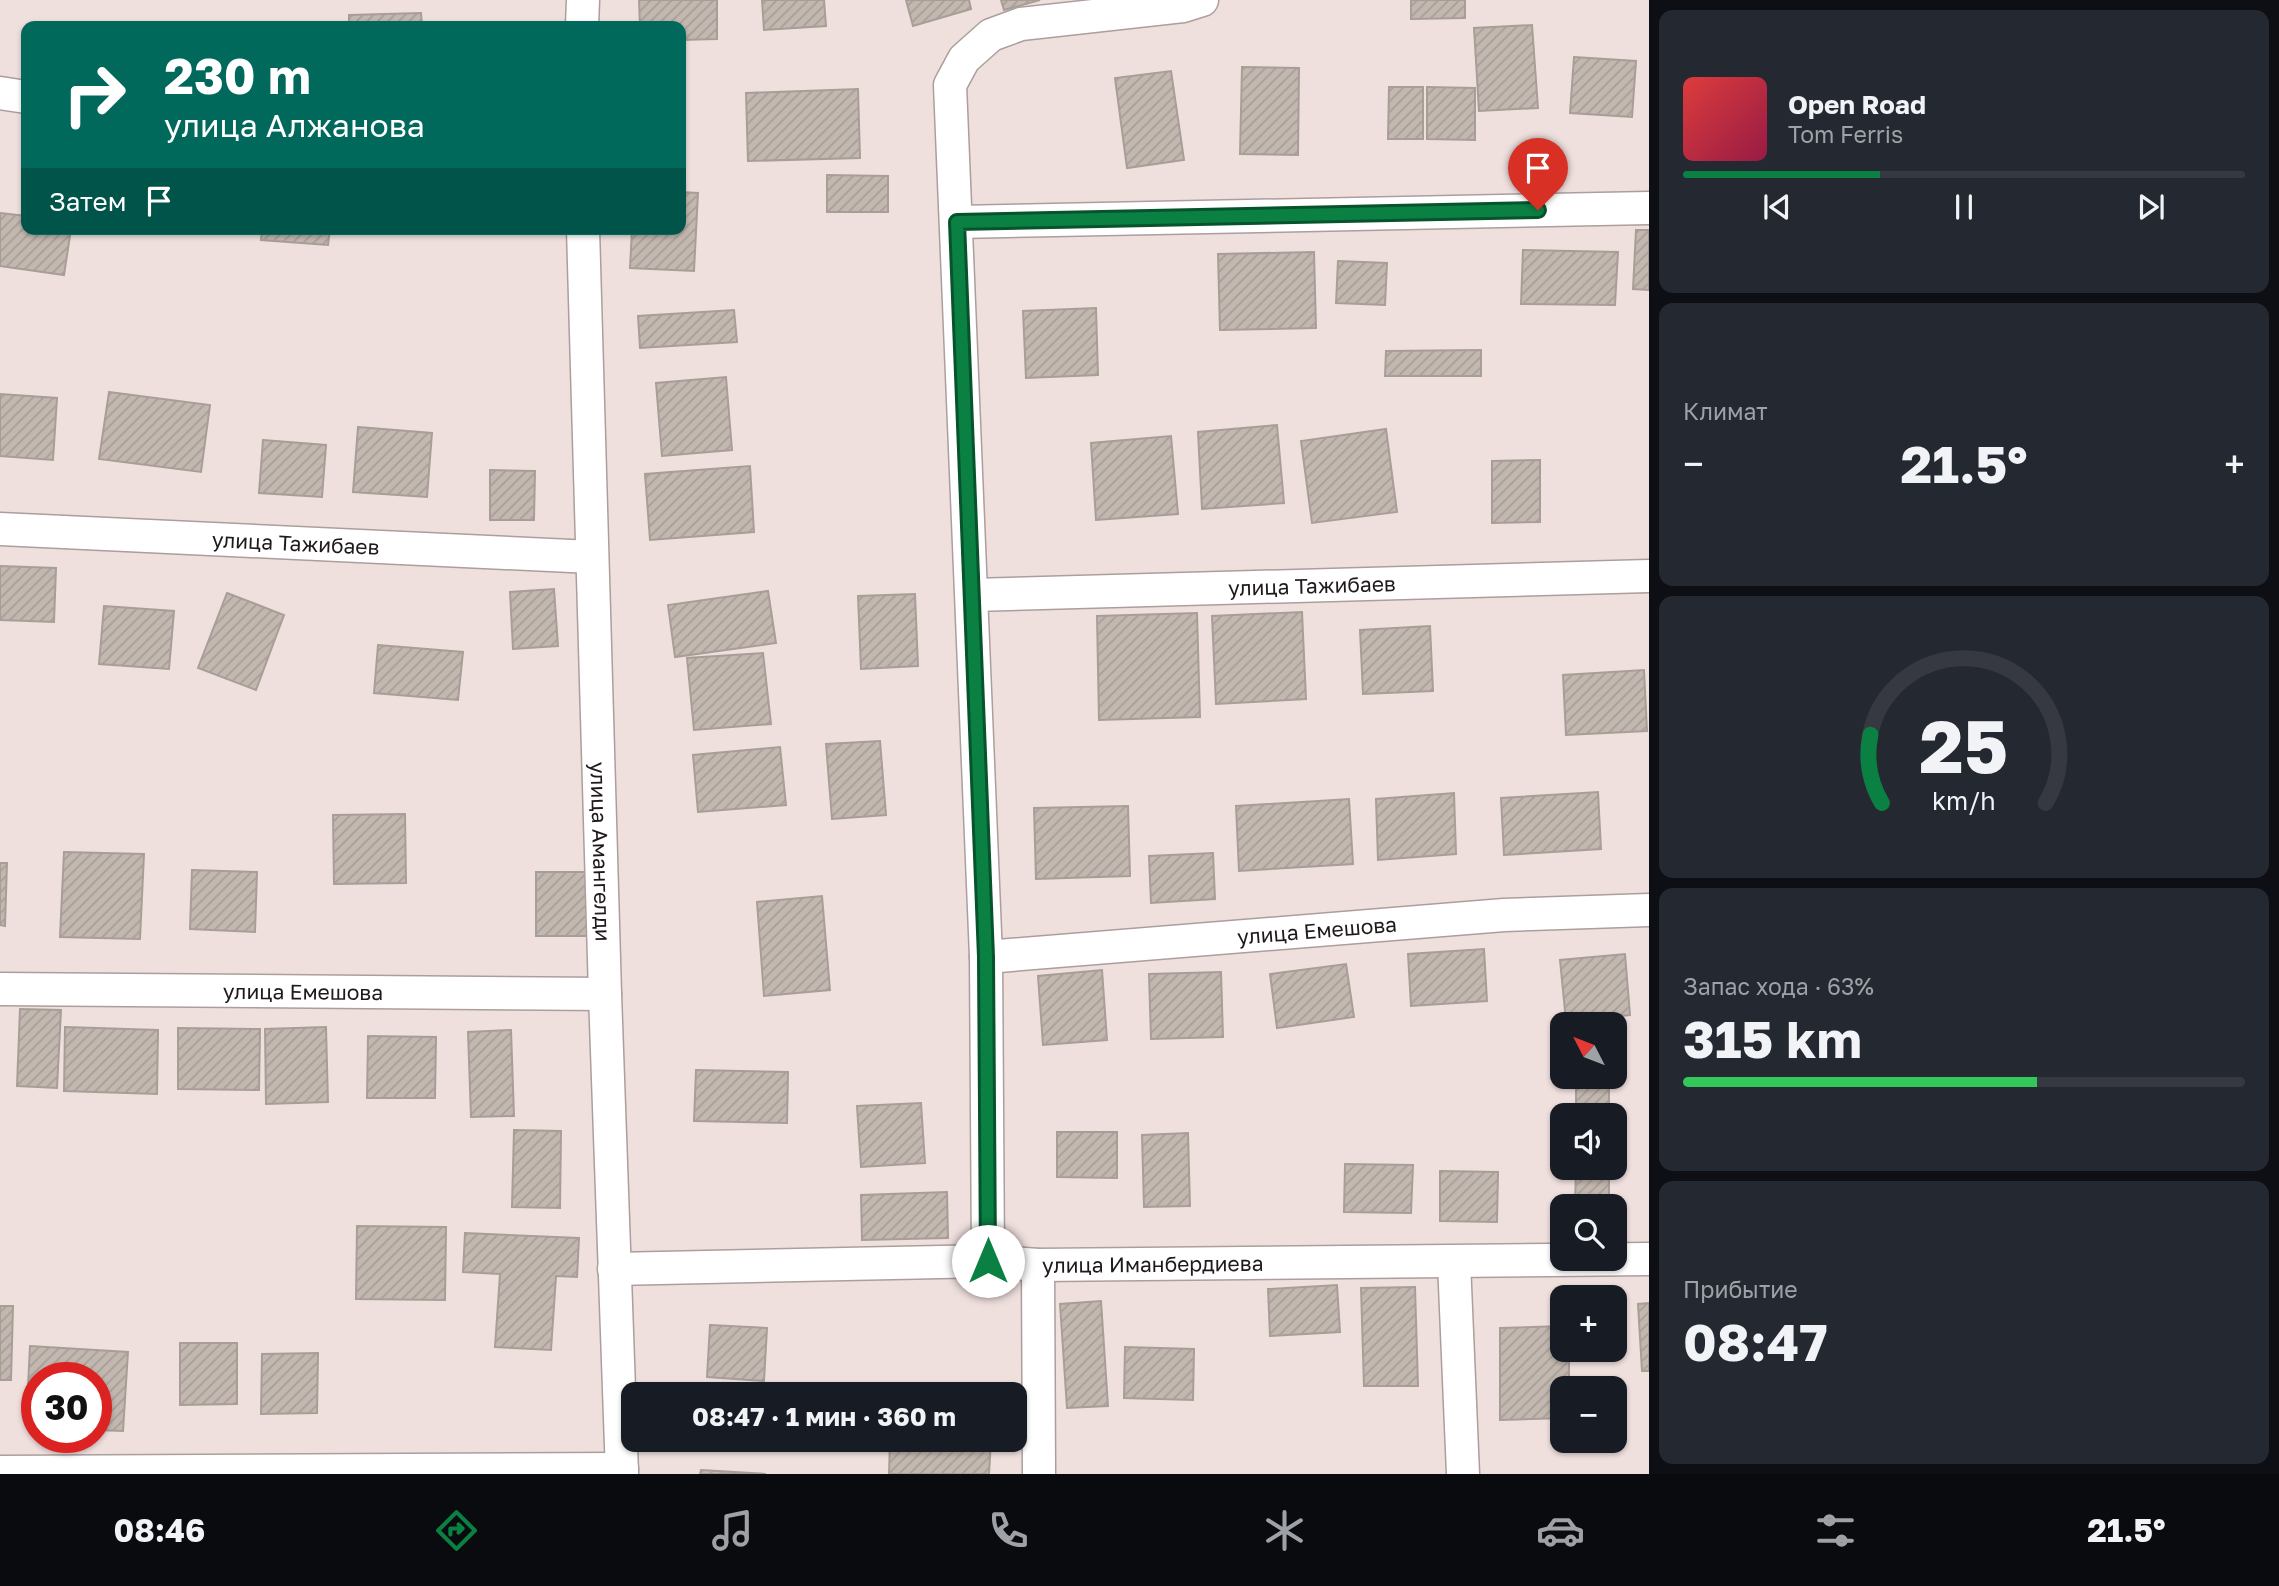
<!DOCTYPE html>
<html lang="ru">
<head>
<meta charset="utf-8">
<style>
	:root { --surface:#171b24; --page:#242831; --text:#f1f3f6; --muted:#9ea1a6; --line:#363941; --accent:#0b8043 }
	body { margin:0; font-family:"Golos Text",sans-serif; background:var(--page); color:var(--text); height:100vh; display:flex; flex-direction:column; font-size:26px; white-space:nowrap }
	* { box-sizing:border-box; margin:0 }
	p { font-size:23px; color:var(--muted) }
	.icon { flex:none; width:38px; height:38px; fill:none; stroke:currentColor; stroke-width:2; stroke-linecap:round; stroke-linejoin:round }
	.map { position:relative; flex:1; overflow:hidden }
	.panel { display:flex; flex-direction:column; gap:10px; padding:10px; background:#0d0f14; width:630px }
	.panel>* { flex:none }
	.hud { position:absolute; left:21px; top:21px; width:665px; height:214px; border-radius:14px; box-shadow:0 2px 5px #0004; background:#00695c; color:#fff; overflow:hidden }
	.needle { width:46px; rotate:312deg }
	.tools { position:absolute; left:1550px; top:1012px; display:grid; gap:14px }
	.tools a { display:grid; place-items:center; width:77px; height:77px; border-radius:14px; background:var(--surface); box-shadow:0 2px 5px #0004; font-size:35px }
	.speed { position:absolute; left:21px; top:1362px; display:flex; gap:14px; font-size:35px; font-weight:700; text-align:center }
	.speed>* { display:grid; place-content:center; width:91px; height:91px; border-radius:50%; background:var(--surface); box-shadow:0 2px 5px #0004; line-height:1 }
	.speed .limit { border:10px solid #d22; background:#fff; color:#111 }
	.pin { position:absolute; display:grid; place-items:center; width:60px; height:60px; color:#fff; margin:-72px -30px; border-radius:50% 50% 50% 0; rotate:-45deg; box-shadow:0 0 7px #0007 }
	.pin .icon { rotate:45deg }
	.me { position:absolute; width:77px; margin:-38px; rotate:0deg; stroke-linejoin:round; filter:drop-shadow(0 0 5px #0008) }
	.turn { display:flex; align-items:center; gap:24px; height:147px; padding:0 28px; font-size:32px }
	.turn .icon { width:91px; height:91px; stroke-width:2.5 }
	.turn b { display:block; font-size:49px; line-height:60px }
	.then { display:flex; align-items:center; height:66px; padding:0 28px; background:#0003; gap:14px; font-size:26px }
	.big { font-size:52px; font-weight:700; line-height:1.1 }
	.panel .card { flex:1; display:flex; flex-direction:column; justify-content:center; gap:10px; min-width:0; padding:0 24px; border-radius:14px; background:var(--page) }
	.panel .dial { align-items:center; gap:0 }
	.dial svg { height:182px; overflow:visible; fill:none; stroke:var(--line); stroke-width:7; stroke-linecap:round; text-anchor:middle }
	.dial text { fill:var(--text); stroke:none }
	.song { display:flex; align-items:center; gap:21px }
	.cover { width:84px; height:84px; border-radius:10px; background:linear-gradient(135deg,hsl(0 70% 55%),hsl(340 70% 35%)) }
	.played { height:7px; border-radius:4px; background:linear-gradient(90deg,var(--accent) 35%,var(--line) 35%) }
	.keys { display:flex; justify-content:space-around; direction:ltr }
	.heat { display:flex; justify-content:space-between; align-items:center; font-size:38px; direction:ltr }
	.charge { height:10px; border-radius:5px; background:linear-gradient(90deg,#34c759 63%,var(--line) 0) }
	.trip { position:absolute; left:621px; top:1382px; width:406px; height:70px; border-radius:14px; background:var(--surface); box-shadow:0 2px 5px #0004; font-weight:700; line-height:70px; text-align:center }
	.menu { display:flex; height:112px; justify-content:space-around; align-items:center; background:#090b0e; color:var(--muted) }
	.menu .icon { width:49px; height:49px }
	.menu .active { color:var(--accent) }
	.menu b { font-size:32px; color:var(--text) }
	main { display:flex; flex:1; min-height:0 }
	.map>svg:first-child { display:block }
</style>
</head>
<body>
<main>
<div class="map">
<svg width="1649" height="1474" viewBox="0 0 1649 1474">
	<defs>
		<pattern id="building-hatch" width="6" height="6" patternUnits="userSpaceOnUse" patternTransform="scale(1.75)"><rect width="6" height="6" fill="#c3b8b0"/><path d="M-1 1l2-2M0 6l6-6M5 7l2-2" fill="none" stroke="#a79e97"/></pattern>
	</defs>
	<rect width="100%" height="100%" fill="#efe0de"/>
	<!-- building -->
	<path fill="url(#building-hatch)" stroke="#a99e97" stroke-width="2" d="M 639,0 L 717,0 L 717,39 L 681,40 L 681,26 L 640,26 Z
		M 762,0 L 824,0 L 826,26 L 764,30 Z
		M 906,0 L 969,0 L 971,9 L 913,26 Z
		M 1001,0 L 1040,0 L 1004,10 Z
		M 1411,0 L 1465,0 L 1465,18 L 1411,19 Z
		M 421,13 L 422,26 L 349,26 L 349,15 Z
		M 1532,25 L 1538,108 L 1479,111 L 1474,28 Z
		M 1574,57 L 1636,61 L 1632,117 L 1570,113 Z
		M 1242,67 L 1299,68 L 1298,155 L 1240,154 Z
		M 1171,71 L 1184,160 L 1127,168 L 1115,78 Z
		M 1389,87 L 1423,87 L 1423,139 L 1388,139 Z
		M 1427,87 L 1475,88 L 1475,140 L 1427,139 Z
		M 858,89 L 860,158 L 748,161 L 746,93 Z
		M 827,175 L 888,176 L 888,212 L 827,212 Z
		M 681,192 L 698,193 L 694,271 L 630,268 L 632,229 L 681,229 Z
		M 0,213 L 26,216 L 26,229 L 71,229 L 64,275 L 0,266 Z
		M 262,229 L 330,229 L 328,245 L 261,240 Z
		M 1636,230 L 1649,230 L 1649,290 L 1633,289 Z
		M 1523,250 L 1618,252 L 1615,305 L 1521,304 Z
		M 1314,252 L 1316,328 L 1220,330 L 1218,254 Z
		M 1338,261 L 1387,263 L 1385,305 L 1336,303 Z
		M 1096,308 L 1098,375 L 1026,378 L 1023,311 Z
		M 734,310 L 737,342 L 640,348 L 638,316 Z
		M 1481,350 L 1481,376 L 1385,376 L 1386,351 Z
		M 726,377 L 732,450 L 662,456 L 656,383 Z
		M 109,392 L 210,405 L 201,472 L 99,459 Z
		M 0,394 L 57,398 L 53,460 L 0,456 Z
		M 1277,425 L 1284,503 L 1202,509 L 1198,432 Z
		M 358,427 L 432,433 L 427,497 L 353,492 Z
		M 1386,429 L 1397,512 L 1312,523 L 1301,441 Z
		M 1171,436 L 1178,514 L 1096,520 L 1091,443 Z
		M 263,440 L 326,445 L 322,497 L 259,493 Z
		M 1540,460 L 1540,522 L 1492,523 L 1492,461 Z
		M 750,466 L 754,532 L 650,540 L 645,474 Z
		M 490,470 L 535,471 L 534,520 L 490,520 Z
		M 0,566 L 56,568 L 54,622 L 0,620 Z
		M 554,589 L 558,646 L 513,649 L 510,592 Z
		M 768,591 L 776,643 L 675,657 L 668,605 Z
		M 227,593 L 284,615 L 256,690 L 198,668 Z
		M 915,594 L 918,666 L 861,669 L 858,596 Z
		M 104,606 L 174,611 L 169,669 L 99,664 Z
		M 1302,612 L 1306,699 L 1216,704 L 1212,616 Z
		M 1197,613 L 1200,717 L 1099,720 L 1097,616 Z
		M 1430,626 L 1433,691 L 1363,694 L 1360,630 Z
		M 378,645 L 463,652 L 458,700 L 374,693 Z
		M 763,653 L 771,724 L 694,730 L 687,658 Z
		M 1644,670 L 1647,731 L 1566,735 L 1563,675 Z
		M 880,741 L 886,815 L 832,819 L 826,744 Z
		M 780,747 L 786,805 L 698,812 L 693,755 Z
		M 1598,792 L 1601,849 L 1504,855 L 1501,798 Z
		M 1454,793 L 1456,854 L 1378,860 L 1376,799 Z
		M 1349,799 L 1353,864 L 1239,871 L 1236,806 Z
		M 1128,806 L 1130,876 L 1036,879 L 1034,808 Z
		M 405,814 L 406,883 L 334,884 L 333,815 Z
		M 64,852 L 144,854 L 140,939 L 60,937 Z
		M 1213,853 L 1215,899 L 1151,903 L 1149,856 Z
		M 0,863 L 7,863 L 5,926 L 0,925 Z
		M 192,870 L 257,872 L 255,932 L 190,929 Z
		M 536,872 L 587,872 L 587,936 L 536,936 Z
		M 822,896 L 830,990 L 764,996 L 757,902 Z
		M 1484,949 L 1487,1001 L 1411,1006 L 1408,954 Z
		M 1625,954 L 1630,1015 L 1566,1021 L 1560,960 Z
		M 1346,964 L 1354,1017 L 1277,1028 L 1270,974 Z
		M 1102,970 L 1107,1040 L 1043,1045 L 1038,976 Z
		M 1221,972 L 1223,1037 L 1151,1039 L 1149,974 Z
		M 20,1009 L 61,1010 L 57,1088 L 17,1086 Z
		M 65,1027 L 158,1030 L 157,1094 L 64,1091 Z
		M 326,1027 L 328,1102 L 266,1104 L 265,1029 Z
		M 178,1028 L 260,1029 L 259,1090 L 178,1089 Z
		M 511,1030 L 514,1116 L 471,1117 L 468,1032 Z
		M 368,1036 L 436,1037 L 435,1098 L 367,1098 Z
		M 696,1070 L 788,1072 L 787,1123 L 694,1121 Z
		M 1576,1086 L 1609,1086 L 1609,1115 L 1576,1115 Z
		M 921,1103 L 925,1163 L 861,1167 L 857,1106 Z
		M 514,1130 L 561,1131 L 560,1208 L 512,1207 Z
		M 1057,1132 L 1117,1132 L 1117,1178 L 1057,1177 Z
		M 1188,1133 L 1190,1206 L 1144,1207 L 1142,1135 Z
		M 1345,1164 L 1413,1165 L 1411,1213 L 1344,1212 Z
		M 1576,1167 L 1609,1167 L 1609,1206 L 1575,1206 Z
		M 1440,1171 L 1498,1172 L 1497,1222 L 1440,1221 Z
		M 947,1192 L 948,1238 L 862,1240 L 861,1195 Z
		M 357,1226 L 446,1227 L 445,1300 L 356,1299 Z
		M 465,1233 L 579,1238 L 577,1277 L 556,1276 L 551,1350 L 495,1347 L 500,1274 L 463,1272 Z
		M 1337,1285 L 1340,1332 L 1270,1336 L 1268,1289 Z
		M 1415,1287 L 1418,1386 L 1364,1386 L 1361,1288 Z
		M 1101,1301 L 1108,1406 L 1067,1408 L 1060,1304 Z
		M 1649,1303 L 1649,1371 L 1642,1371 L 1638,1304 Z
		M 0,1306 L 13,1306 L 11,1380 L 0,1380 Z
		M 710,1325 L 767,1328 L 764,1381 L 707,1377 Z
		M 1563,1326 L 1563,1349 L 1569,1349 L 1569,1388 L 1563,1388 L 1563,1418 L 1500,1420 L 1500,1328 Z
		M 180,1343 L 237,1343 L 237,1404 L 180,1405 Z
		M 30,1346 L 128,1352 L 123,1431 L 96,1430 L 96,1377 L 37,1377 L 37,1427 L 26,1426 Z
		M 1125,1347 L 1194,1349 L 1193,1400 L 1124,1398 Z
		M 318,1353 L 317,1413 L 261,1414 L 262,1354 Z
		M 890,1440 L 991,1440 L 989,1474 L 889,1474 Z
		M 701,1470 L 766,1474 L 700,1474 Z"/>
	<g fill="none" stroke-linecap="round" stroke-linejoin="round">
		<defs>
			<g id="minor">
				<path d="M 582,26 L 583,0"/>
				<path d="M 0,93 L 26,97"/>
				<path d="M 957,222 L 1649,208"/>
				<path id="s1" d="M 583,229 L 605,994 L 622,1474"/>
				<path id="s2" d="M 0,529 L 592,557"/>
				<path id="s3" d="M 972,595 L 1649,576"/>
				<path id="s4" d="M 986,957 L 1504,915 L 1649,910"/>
				<path id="s5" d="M 0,989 L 605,994"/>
				<path d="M 988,1261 L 986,957 L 950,85 L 964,59 L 991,35 L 1021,24 L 1183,6 L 1202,0"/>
				<path d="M 1454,1262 L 1463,1474"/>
				<path d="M 1038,1265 L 1039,1474"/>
				<path id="s6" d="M 614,1269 L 988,1261 L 1038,1265 L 1649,1259"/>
				<path d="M 0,1472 L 622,1469"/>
			</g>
		</defs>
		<!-- minor casing -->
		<use href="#minor" stroke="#ac9e9c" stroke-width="35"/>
		<!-- minor -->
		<use href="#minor" stroke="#fff" stroke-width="32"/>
	</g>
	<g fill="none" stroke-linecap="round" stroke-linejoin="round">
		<defs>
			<path id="route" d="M 988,1261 L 986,957 L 957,222 L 1538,210"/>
		</defs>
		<!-- route casing -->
		<use href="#route" stroke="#07532c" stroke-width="18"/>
		<!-- route -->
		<use href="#route" stroke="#0b8043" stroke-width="12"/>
	</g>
	<g text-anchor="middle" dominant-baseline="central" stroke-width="5" stroke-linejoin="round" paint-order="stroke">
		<!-- street labels -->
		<g font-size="21" fill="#1f1a19" stroke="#fff">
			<text stroke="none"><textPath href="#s2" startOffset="296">улица Тажибаев</textPath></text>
			<text stroke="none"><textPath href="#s3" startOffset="340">улица Тажибаев</textPath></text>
			<text stroke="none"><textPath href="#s1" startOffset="623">улица Амангелди</textPath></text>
			<text stroke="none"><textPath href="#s4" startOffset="332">улица Емешова</textPath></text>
			<text stroke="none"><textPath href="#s5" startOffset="303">улица Емешова</textPath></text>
			<text stroke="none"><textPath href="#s6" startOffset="539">улица Иманбердиева</textPath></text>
		</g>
	</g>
</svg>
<div class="tools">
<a><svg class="needle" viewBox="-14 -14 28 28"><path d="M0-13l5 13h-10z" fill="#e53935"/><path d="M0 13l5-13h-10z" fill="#9ea1a6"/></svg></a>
<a><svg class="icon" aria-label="sound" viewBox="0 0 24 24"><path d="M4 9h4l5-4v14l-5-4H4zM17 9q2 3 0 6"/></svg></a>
<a><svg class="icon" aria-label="search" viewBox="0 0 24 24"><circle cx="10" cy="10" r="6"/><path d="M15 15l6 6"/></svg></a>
<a>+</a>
<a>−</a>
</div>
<div class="speed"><div class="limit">30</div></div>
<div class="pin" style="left:1538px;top:210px;background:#d93025"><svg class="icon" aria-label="arrive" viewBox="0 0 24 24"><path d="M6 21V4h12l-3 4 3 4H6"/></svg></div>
<svg class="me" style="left:988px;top:1261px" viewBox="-20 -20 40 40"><circle r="19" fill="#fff"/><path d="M0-13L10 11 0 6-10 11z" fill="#0b8043"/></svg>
<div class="trip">08:47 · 1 мин · 360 m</div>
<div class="hud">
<div class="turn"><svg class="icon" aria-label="right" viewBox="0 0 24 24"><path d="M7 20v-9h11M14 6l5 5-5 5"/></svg><div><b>230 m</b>улица Алжанова</div></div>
<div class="then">Затем<svg class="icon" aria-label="arrive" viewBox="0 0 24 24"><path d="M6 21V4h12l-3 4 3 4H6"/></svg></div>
</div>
</div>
<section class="panel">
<div class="card">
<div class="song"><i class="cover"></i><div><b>Open Road</b><p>Tom Ferris</p></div></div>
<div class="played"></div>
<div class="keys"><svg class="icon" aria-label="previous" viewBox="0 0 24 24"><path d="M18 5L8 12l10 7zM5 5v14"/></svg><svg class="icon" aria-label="pause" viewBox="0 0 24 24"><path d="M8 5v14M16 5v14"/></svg><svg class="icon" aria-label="next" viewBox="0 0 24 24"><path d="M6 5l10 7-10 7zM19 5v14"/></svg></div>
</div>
<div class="card"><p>Климат</p>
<div class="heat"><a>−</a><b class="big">21.5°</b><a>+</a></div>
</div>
<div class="card dial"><svg viewBox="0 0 100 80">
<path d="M14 69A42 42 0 1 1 86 69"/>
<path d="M14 69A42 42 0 0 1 9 39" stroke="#0b8043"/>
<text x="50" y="56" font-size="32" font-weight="700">25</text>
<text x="50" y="72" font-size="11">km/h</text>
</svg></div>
<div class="card"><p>Запас хода · 63%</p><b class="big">315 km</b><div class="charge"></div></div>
<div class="card"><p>Прибытие</p><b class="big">08:47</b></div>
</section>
</main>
<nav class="menu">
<b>08:46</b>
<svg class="icon active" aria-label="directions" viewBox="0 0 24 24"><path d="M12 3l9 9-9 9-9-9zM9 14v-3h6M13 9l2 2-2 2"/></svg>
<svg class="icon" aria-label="music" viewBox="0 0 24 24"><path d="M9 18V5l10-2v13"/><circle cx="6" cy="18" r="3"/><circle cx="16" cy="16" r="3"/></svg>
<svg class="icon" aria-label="phone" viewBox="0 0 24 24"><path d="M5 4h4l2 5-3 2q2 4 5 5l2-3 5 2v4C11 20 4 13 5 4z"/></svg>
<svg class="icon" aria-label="climate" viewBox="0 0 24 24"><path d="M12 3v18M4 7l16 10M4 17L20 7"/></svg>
<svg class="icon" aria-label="car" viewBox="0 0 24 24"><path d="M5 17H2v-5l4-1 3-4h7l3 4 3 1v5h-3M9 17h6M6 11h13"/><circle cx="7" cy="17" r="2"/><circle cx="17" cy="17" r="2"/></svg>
<svg class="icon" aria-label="filters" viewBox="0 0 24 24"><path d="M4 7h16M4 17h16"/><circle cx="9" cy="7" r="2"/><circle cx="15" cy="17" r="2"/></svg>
<b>21.5°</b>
</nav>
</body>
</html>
